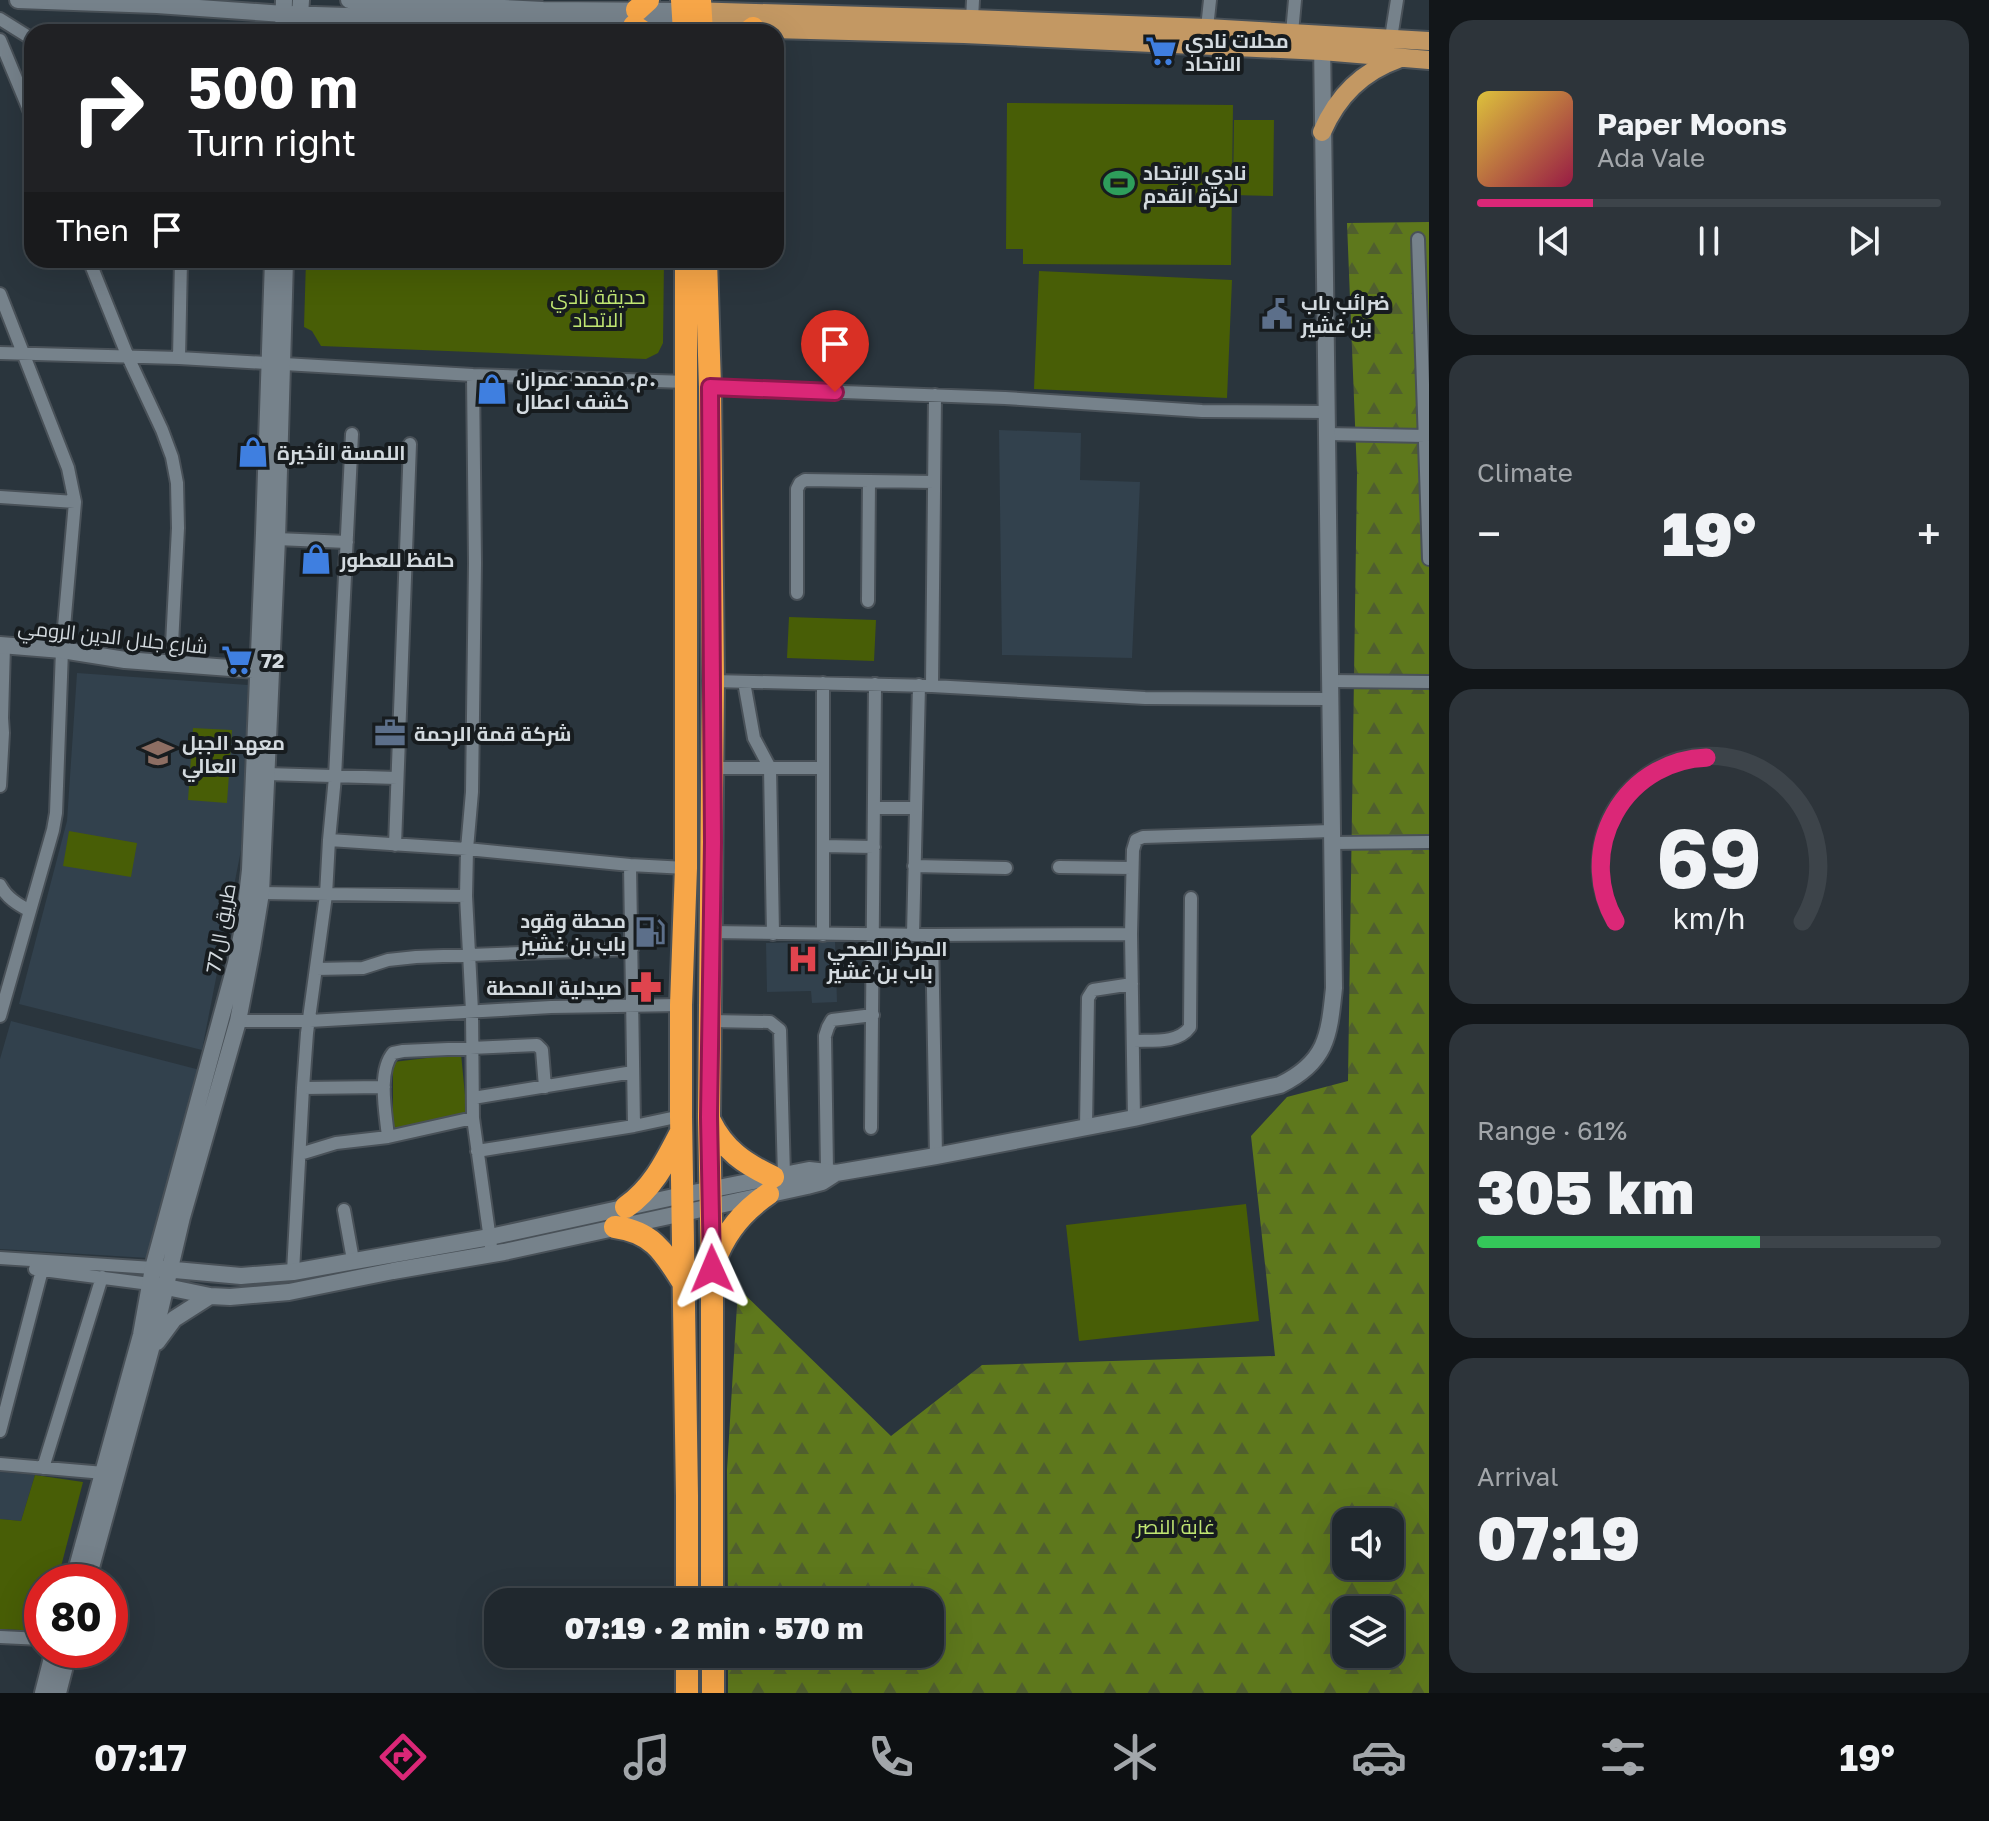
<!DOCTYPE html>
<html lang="en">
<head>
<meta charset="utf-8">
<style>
	:root { --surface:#20282e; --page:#2d343a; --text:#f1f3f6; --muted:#a2a6aa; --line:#3d444a; --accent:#db2777 }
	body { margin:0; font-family:"Golos Text",Cairo,sans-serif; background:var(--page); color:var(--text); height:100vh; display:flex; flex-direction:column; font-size:30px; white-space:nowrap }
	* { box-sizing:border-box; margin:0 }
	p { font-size:26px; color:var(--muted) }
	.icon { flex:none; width:44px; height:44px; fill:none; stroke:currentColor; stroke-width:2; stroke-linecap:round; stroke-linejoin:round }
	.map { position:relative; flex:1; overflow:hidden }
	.sheet { display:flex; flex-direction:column; gap:20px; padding:20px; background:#121619; width:560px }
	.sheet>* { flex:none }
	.banner { position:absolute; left:24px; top:24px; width:760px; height:244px; border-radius:24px; box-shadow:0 8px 32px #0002,0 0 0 2px var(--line); background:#202124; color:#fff; overflow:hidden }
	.controls { position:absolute; left:1332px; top:1508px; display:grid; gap:16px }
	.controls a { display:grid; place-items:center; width:72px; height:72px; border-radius:16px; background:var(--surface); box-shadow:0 8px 32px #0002,0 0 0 2px var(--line); font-size:40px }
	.speed { position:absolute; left:24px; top:1564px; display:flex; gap:16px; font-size:40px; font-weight:700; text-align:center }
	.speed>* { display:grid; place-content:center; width:104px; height:104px; border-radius:50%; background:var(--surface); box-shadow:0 8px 32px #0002,0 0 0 2px var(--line); line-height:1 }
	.speed .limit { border:12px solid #d22; background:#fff; color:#111 }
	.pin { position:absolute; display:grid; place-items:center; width:68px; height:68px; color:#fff; margin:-82px -34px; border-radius:50% 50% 50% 0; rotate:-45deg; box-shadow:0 0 8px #0007 }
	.pin .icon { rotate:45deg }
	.me { position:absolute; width:88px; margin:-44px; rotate:359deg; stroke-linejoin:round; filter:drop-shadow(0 0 6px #0008) }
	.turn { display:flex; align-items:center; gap:28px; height:168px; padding:0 32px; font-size:36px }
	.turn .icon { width:104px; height:104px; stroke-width:2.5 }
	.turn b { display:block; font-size:56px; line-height:68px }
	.then { display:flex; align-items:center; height:76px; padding:0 32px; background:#0003; gap:16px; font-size:30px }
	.big { font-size:60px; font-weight:800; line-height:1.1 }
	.sheet .widget { flex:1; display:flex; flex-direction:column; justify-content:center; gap:12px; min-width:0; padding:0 28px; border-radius:24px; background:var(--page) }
	.sheet .dial { align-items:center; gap:0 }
	.dial svg { height:208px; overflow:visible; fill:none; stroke:var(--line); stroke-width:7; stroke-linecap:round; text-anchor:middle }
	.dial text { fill:var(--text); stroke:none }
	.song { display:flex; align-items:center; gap:24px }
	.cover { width:96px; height:96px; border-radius:12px; background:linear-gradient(135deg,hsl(50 70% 55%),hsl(340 70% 35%)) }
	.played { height:8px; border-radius:4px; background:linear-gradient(90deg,var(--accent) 25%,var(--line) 25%) }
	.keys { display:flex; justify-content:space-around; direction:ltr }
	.heat { display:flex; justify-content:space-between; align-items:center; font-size:44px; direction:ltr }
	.charge { height:12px; border-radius:6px; background:linear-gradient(90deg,#34c759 61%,var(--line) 0) }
	.trip { position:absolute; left:484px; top:1588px; width:460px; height:80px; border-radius:24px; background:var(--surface); box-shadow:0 8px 32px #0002,0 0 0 2px var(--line); font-weight:800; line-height:80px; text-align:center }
	.tab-bar { display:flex; height:128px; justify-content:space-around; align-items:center; background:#0d1012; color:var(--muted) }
	.tab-bar .icon { width:56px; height:56px }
	.tab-bar .selected { color:var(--accent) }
	.tab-bar b { font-size:36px; color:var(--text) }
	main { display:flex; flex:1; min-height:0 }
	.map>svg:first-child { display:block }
</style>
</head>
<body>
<main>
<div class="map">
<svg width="1429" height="1693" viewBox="0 0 1429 1693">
	<defs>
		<pattern id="forest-firs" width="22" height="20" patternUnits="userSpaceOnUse" patternTransform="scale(2)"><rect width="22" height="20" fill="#5e781c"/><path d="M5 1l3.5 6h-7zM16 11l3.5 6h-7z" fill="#505f2e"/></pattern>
	</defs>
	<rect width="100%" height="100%" fill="#2a353d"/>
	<!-- built -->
	<path fill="#32414d" d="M 999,430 L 1081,433 L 1080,480 L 1140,482 L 1132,658 L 1002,655 Z
		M 77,673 L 248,685 L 241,850 L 202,1050 L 19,1004 L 67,821 Z
		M 835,941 L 837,1002 L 812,1003 L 811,991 L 767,992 L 766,943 Z
		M 11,1021 L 200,1070 L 148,1258 L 0,1249 L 0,1059 Z
		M 0,1472 L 35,1475 L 21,1521 L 0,1519 Z"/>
	<!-- forest -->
	<path fill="url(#forest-firs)" fill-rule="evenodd" d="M 1429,222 L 1429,1693 L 728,1693 L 728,1654 L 930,1654 L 930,1602 L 728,1602 L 727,1470 L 738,1288 L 891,1436 L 982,1365 L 1275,1356 L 1251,1136 L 1287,1097 L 1348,1081 L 1357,474 L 1347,223 ZM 1346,1522 L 1390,1522 L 1390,1566 L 1346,1566 ZM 1346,1610 L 1390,1610 L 1390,1654 L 1346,1654 Z"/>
	<!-- green -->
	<path fill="#485e06" d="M 1007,103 L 1233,105 L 1231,265 L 1023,264 L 1023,249 L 1006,249 Z
		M 1234,120 L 1274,120 L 1273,196 L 1233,195 Z
		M 306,260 L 664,260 L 663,343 L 658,353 L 646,359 L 321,346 L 312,331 L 304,327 Z
		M 1039,271 L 1232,280 L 1227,398 L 1034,389 Z
		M 789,617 L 876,620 L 874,661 L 787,658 Z
		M 193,728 L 232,730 L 227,803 L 188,800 Z
		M 69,831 L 137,843 L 131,877 L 63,866 Z
		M 461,1054 L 467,1115 L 393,1134 L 393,1062 Z
		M 1246,1204 L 1259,1321 L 1079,1341 L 1066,1225 Z
		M 35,1475 L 83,1482 L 57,1582 L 42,1582 L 42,1631 L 0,1629 L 0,1519 L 21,1521 Z"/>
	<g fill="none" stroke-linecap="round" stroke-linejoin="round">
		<defs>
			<path id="street" d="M 0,19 L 32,39
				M 972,19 L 973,0
				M 1207,28 L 1210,0
				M 1292,33 L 1295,0
				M 1391,38 L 1397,0
				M 0,40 L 32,117
				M 1418,239 L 1429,559
				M 89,260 L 128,357 L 162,430 L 172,457 L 177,483 L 178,528 L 171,664
				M 0,294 L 68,468 L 75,502 L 62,650 L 56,813 L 53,830 L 0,1016
				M 0,353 L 179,358 L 473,375 L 687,382
				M 179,358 L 181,260
				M 473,375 L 475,563 L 472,792 L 467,849 L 466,896 L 472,1011 L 473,1118 L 492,1254
				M 710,387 L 1005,398 L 1202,411 L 1327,412
				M 352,434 L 335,777 L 329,840 L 467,849 L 630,865 L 686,868
				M 1327,434 L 1425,436
				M 0,497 L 75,502
				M 277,539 L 347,542
				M 797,593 L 797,489 L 800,483 L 805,480 L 934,482
				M 868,601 L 869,481
				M 713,681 L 932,686 L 1145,698 L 1329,699
				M 1329,681 L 1429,682
				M 744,682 L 754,738 L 770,768 L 773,934
				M 823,683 L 823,935
				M 932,686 L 935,395
				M 712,768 L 823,768
				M 267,774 L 397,778
				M 0,786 L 3,733 L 2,718 L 4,645
				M 874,808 L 916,808
				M 1331,843 L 1429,842
				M 395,845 L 410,444
				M 823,846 L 874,847
				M 630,865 L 634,1126
				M 914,866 L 1006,868
				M 1059,867 L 1132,868
				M 0,885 C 7,898 17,904 30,911
				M 261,893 L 466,896
				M 711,932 L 932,935 L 1131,934
				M 913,935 L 919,685
				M 932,935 L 936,1156
				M 316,969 L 363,968 L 388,960 L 416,957 L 632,949
				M 238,1021 L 310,1021 L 551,1007 L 681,1005
				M 710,1021 L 770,1022 L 780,1030 L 784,1176
				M 1133,1041 C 1152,1040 1178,1044 1190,1027 L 1191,898
				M 303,1088 L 384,1087
				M 473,1098 L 633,1072
				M 1134,1118 L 1131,934 L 1133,850 L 1136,840 L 1143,837 L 1331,831
				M 1086,1127 L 1088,998 L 1093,990 L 1132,984
				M 871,1128 L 875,684
				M 388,1137 C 386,1114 377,1072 393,1053 L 403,1051 L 537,1045 L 542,1050 L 545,1087
				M 477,1151 L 634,1126 L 681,1116
				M 300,1154 L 336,1143 L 388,1137 L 473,1118
				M 827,1171 L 825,1036 L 828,1027 L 832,1020 L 873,1015
				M 344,1210 L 353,1260
				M 0,1258 L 153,1268
				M 35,1269 L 150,1284
				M 293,1272 L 303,1088 L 307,1033 L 326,895 L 329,840
				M 0,1431 L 42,1270
				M 0,1464 L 104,1473
				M 43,1468 L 102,1277
				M 0,1637 L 42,1639"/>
			<path id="secondary" d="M 18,0 L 157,5 L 284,14 L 684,27
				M 349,0 L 543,10 L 683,11
				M 283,32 L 284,0
				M 299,32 L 301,0
				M 0,645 L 62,650 L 125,660 L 269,671
				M 153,1268 L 241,1276 L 293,1272 L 490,1237 L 683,1195 L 809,1170 L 836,1173 L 936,1156 L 1134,1118 L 1280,1085 C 1327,1062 1329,1036 1334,988 L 1322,40
				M 157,1285 L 210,1296 L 230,1297 L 289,1292 L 393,1271 L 504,1252 L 807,1186 L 822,1182 L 836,1173
				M 157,1342 L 174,1319 L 210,1296
				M 73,1582 L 141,1335 L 153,1268 L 236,963 L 244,923 L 250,870 L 264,533 L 273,260
				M 87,1582 L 151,1349 L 182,1217 L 238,1021 L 252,948 L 261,893 L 277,539 L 285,260
				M 43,1693 L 54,1650
				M 58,1693 L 69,1650"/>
			<path id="primary" d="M 688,11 L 972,19 L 1207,28 L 1429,41
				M 689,27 L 964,34 L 1322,51 L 1429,60
				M 1322,132 C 1337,97 1361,72 1398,59"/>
			<path id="highway" d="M 682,0 L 684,32
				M 700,0 L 702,32
				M 637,10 L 648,0
				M 634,26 L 643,32
				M 748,32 L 753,28
				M 686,260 L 686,868 L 681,1005 L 681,1116 L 687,1496 L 687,1602
				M 706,260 L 710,387 L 713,681 L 709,1117 L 712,1269 L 712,1602
				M 710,1121 C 724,1150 745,1164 773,1177
				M 626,1207 C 653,1188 666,1161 681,1132
				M 615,1227 C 654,1232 665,1254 684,1284
				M 715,1261 C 725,1232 743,1211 768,1194
				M 713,1654 L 713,1693
				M 687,1693 L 687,1654"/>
		</defs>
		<!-- street casing -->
		<use href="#street" stroke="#495158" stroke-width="16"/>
		<!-- secondary casing -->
		<use href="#secondary" stroke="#495158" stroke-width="20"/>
		<!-- primary casing -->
		<use href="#primary" stroke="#495158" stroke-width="22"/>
		<!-- highway casing -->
		<use href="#highway" stroke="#495158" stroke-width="26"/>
		<!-- street -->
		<use href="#street" stroke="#76828b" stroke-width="12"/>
		<!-- secondary -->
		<use href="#secondary" stroke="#76828b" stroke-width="16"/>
		<!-- primary -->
		<use href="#primary" stroke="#c39863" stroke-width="18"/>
		<!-- highway -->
		<use href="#highway" stroke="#f7a648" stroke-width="22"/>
	</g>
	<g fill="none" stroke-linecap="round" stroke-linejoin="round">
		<defs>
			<path id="route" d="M 712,1269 L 709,1117 L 713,842 L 710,387 L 835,392"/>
		</defs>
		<!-- route casing -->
		<use href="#route" stroke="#8e194d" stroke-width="20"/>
		<!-- route -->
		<use href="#route" stroke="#db2777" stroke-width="14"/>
	</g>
	<!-- icons -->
	<defs>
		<symbol id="supermarket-bare" viewBox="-9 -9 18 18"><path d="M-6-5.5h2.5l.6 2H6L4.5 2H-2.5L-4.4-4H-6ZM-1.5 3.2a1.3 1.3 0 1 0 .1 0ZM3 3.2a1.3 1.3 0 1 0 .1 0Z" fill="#3f7fe0" stroke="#171c1f" stroke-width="2.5" paint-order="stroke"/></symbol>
		<symbol id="stadium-bare" viewBox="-9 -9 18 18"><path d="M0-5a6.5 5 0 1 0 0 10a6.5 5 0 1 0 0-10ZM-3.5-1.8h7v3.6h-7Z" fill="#2e9e5b" stroke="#171c1f" stroke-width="2.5" paint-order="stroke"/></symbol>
		<symbol id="civic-bare" viewBox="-9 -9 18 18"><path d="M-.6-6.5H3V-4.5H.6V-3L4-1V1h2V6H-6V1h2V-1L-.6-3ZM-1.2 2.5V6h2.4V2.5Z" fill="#5c6f8a" stroke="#171c1f" stroke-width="2.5" paint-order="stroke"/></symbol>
		<symbol id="shop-bare" viewBox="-9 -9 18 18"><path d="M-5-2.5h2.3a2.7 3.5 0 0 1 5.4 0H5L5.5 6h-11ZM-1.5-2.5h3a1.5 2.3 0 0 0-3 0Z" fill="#3f7fe0" stroke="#171c1f" stroke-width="2.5" paint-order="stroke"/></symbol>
		<symbol id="office-bare" viewBox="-9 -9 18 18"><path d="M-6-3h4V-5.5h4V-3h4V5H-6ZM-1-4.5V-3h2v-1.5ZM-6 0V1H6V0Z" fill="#5c6f8a" stroke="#171c1f" stroke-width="2.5" paint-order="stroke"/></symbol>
		<symbol id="university-bare" viewBox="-9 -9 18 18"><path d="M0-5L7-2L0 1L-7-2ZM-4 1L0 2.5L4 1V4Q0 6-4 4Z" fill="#8d6e63" stroke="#171c1f" stroke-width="2.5" paint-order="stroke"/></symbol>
		<symbol id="fuel-bare" viewBox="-9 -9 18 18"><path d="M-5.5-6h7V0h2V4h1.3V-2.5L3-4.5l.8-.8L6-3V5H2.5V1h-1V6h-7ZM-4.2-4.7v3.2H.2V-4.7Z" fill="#5c6f8a" stroke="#171c1f" stroke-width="2.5" paint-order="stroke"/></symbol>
		<symbol id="hospital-bare" viewBox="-9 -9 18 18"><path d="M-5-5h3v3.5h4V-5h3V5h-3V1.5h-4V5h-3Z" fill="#e0444e" stroke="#171c1f" stroke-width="2.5" paint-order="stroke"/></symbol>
		<symbol id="pharmacy-bare" viewBox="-9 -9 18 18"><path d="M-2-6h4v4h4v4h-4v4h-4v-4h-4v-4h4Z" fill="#e0444e" stroke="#171c1f" stroke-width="2.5" paint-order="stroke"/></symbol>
	</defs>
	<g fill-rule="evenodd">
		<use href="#supermarket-bare" x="1139" y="29" width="44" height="44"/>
		<use href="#stadium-bare" x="1097" y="161" width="44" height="44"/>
		<use href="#civic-bare" x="1255" y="292" width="44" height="44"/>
		<use href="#shop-bare" x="470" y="367" width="44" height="44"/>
		<use href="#shop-bare" x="231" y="430" width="44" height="44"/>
		<use href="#shop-bare" x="294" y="537" width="44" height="44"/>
		<use href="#supermarket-bare" x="215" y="638" width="44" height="44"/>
		<use href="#office-bare" x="368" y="711" width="44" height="44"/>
		<use href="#university-bare" x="136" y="731" width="44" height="44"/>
		<use href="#fuel-bare" x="628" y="910" width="44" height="44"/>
		<use href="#hospital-bare" x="781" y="937" width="44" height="44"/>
		<use href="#pharmacy-bare" x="624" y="965" width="44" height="44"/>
	</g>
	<g text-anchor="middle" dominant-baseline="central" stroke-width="8" stroke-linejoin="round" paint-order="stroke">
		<!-- poi labels -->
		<g font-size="20" font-weight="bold" fill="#d3dadf" stroke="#171c1f" text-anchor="start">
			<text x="1185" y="40">محلات نادي<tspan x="1185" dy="23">الاتحاد</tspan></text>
			<text x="1143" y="172">نادي الإتحاد<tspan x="1143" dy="23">لكرة القدم</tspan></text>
			<text x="1301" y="302">ضرائب باب<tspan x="1301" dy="23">بن غشير</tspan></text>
			<text x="516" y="378">م. محمد عمران.<tspan x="516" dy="23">كشف اعطال</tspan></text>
			<text x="277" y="452">اللمسة الأخيرة</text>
			<text x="340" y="559">حافظ للعطور</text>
			<text x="261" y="660">72</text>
			<text x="414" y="733">شركة قمة الرحمة</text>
			<text x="182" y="742">معهد الجبل<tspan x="182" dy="23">العالي</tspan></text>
			<text x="626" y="920" text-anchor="end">محطة وقود<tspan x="626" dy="23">باب بن غشير</tspan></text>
			<text x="827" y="948">المركز الصحي<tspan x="827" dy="23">باب بن غشير</tspan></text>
			<text x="622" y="987" text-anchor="end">صيدلية المحطة</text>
		</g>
		<!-- park labels -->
		<g font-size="20" fill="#c1e773" stroke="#171c1f">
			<text x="598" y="296">حديقة نادي<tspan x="598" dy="23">الاتحاد</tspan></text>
			<text x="1176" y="1526">غابة النصر</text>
		</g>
		<!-- street labels -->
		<g font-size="20" fill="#d3dadf" stroke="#171c1f">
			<text transform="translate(113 636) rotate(6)">شارع جلال الدين الرومي</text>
			<text transform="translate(220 928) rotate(-80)">طريق ال77</text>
		</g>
	</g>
</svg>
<div class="controls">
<a><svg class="icon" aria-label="sound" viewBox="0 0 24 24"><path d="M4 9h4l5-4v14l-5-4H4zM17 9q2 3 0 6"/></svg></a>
<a><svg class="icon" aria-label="layers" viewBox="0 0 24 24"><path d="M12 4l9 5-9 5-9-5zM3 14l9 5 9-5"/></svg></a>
</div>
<div class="speed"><div class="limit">80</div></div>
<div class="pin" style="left:835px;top:392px;background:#d93025"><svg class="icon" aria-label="arrive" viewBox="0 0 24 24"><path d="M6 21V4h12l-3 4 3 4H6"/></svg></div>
<svg class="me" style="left:712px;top:1269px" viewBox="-20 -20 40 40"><path d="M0-17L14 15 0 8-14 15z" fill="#db2777" stroke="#fff" stroke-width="4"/></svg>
<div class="trip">07:19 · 2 min · 570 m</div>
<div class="banner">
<div class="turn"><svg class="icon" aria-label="right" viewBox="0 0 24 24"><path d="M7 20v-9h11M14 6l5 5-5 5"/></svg><div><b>500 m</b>Turn right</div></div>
<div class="then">Then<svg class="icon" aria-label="arrive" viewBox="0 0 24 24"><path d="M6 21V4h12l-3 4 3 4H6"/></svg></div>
</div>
</div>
<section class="sheet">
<div class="widget">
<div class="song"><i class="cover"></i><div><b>Paper Moons</b><p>Ada Vale</p></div></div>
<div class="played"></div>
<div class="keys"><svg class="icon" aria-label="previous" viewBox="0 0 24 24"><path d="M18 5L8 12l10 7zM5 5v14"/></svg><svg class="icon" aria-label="pause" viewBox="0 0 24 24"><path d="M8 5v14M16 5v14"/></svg><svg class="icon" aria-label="next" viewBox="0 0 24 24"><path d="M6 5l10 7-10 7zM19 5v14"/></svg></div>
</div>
<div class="widget"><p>Climate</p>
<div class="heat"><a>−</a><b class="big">19°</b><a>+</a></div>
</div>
<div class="widget dial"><svg viewBox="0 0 100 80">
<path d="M14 69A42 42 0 1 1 86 69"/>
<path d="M14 69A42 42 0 0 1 49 6" stroke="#db2777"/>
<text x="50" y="56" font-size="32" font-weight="700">69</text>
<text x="50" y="72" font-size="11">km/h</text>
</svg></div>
<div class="widget"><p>Range · 61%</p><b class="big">305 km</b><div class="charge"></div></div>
<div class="widget"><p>Arrival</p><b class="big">07:19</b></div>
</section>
</main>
<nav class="tab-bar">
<b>07:17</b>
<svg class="icon selected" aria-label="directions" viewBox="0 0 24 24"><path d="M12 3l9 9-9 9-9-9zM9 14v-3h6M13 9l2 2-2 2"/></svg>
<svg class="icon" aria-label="music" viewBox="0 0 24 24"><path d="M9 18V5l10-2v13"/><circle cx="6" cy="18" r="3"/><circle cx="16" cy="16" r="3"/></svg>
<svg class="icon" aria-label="phone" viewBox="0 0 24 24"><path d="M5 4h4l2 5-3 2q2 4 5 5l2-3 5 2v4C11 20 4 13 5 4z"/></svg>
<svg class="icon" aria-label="climate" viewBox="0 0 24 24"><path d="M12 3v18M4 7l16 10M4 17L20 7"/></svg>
<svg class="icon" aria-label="car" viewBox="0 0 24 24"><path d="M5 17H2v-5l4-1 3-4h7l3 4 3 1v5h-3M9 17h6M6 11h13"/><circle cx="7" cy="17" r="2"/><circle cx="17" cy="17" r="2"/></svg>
<svg class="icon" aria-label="filters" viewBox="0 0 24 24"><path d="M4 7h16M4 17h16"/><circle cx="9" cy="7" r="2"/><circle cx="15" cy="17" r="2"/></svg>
<b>19°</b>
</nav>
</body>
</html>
